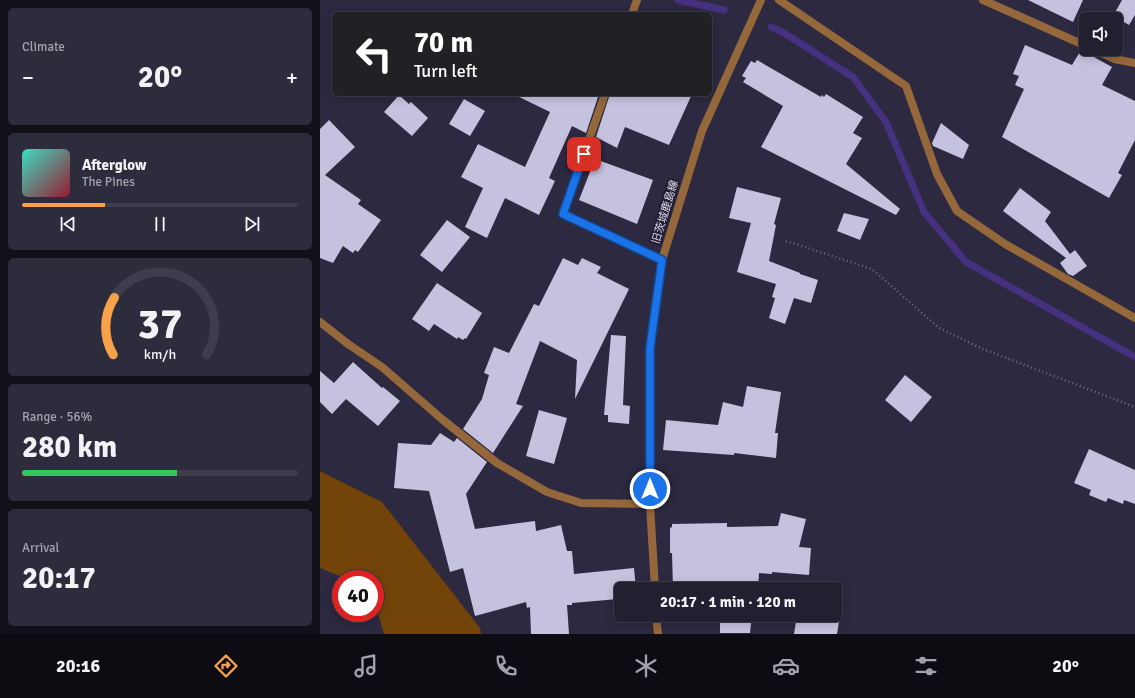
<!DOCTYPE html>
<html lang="en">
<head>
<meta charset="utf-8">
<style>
	:root { --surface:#211f30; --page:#2d2c3c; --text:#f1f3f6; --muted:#a2a2ab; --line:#3e3d4c; --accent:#f7a248 }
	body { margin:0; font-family:Signika,"Noto Sans JP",sans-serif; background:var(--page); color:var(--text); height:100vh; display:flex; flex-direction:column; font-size:15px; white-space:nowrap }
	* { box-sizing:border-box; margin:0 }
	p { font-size:13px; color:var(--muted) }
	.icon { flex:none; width:22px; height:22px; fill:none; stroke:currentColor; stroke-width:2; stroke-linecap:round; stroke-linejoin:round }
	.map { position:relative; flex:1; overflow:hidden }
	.sheet { display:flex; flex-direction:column; gap:8px; padding:8px; background:#12111a; width:320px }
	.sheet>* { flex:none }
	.banner { position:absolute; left:12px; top:12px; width:380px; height:84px; border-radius:6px; box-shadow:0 2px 10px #0003,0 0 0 1px var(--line); background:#202124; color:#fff; overflow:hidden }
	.fabs { position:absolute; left:759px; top:12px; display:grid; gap:8px }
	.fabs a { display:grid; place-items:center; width:44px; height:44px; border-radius:6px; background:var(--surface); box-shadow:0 2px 10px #0003,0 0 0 1px var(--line); font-size:20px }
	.speed { position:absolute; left:12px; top:570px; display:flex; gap:8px; font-size:20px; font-weight:700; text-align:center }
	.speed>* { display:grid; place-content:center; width:52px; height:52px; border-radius:50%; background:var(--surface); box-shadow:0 2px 10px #0003,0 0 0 1px var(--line); line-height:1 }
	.speed .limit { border:6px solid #d22; background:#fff; color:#111 }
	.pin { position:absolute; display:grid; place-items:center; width:34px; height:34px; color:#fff; margin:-17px; border-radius:8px; box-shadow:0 2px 6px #0006 }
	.me { position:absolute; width:44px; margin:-22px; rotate:0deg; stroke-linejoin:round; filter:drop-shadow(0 0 3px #0008) }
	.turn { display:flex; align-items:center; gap:14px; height:84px; padding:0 16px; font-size:18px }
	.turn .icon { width:52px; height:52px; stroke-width:2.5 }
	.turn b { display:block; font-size:28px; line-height:34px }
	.big { font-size:30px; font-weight:700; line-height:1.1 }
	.sheet .tile { flex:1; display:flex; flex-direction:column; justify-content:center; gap:6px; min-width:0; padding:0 14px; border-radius:6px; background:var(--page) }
	.sheet .dial { align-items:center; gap:0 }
	.dial svg { height:104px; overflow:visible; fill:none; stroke:var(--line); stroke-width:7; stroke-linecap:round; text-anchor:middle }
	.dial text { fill:var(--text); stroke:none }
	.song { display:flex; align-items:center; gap:12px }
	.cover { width:48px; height:48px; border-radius:6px; background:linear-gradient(135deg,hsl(170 70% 55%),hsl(350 70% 35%)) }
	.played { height:4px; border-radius:2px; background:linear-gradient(90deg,var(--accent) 30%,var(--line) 30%) }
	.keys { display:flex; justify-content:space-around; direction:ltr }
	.heat { display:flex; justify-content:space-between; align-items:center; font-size:22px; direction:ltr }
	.charge { height:6px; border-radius:3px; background:linear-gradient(90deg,#34c759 56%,var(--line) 0) }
	.trip { position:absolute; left:294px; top:582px; width:228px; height:40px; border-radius:6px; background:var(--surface); box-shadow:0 2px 10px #0003,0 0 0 1px var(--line); font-weight:700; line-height:40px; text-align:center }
	.tab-bar { display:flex; height:64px; justify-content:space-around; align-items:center; background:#0d0c13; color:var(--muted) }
	.tab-bar .icon { width:28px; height:28px }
	.tab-bar .on { color:var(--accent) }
	.tab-bar b { font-size:18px; color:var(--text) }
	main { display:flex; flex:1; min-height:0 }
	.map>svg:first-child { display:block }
</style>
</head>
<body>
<main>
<section class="sheet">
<div class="tile"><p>Climate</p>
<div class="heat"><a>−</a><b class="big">20°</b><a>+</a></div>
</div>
<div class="tile">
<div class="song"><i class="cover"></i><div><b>Afterglow</b><p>The Pines</p></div></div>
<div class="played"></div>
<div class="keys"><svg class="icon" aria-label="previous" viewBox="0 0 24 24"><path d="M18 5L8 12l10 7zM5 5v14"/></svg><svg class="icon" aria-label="pause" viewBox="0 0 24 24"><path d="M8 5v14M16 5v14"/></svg><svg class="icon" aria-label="next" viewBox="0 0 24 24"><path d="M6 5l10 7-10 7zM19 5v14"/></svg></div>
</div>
<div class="tile dial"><svg viewBox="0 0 100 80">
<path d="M14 69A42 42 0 1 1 86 69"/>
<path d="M14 69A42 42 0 0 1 15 25" stroke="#f7a248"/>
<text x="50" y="56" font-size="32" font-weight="700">37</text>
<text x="50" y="72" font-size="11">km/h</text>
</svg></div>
<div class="tile"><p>Range · 56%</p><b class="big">280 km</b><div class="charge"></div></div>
<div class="tile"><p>Arrival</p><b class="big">20:17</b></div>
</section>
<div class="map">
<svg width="815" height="634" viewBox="0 0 815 634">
	<rect width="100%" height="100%" fill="#2c2940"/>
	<!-- green -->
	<path fill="#734409" d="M 0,471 L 62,502 L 160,628 L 161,634 L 64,634 L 55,603 L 55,579 L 27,579 L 0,568 Z"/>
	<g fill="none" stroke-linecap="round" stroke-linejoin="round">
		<!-- stream -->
		<path stroke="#453180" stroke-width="7" d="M 358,0 L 404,10
			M 451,27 L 464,33 L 533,77 L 566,122 L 604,212 L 646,262 L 815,357"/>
	</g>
	<!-- building -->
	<path fill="#c5c2df" d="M 708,0 L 763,0 L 753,22 Z
		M 802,0 L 815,0 L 815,15 L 809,25 L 793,16 Z
		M 705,45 L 752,65 L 761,50 L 792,67 L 782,85 L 815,101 L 815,140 L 798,173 L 802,175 L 789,198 L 682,137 L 704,89 L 695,85 L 699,76 L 693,74 Z
		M 437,60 L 501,97 L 502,95 L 504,97 L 506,94 L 543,117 L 533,133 L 542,138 L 526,164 L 580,209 L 576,215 L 441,147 L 463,106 L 423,82 L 426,78 L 422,76 L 431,61 L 435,63 Z
		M 193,94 L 279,94 L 266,133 L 252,126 L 229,178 L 235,181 L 219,215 L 185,198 L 167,238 L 145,227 L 163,188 L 141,177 L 158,144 L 205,167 L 230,112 Z
		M 290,94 L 372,94 L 349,145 L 305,127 L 297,148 L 276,137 Z
		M 79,95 L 89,104 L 91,102 L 108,118 L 92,136 L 64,112 Z
		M 144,99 L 165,111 L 150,136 L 129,124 Z
		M 9,120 L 35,147 L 5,175 L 41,200 L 38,204 L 61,220 L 38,252 L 35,250 L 33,253 L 23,246 L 13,263 L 0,258 L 0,129 Z
		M 621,123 L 649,145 L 643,159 L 613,146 L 612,143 Z
		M 275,159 L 333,180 L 317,224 L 259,200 Z
		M 417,187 L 461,198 L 454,224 L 456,225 L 449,261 L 480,273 L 480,274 L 498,280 L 491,303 L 474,298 L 465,324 L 449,318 L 455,298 L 452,297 L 456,284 L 417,272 L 431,223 L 409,218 Z
		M 700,188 L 731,212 L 725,221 L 750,254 L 755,250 L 767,266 L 753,276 L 748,274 L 740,263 L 746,258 L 683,211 Z
		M 524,213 L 549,219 L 540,240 L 517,231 Z
		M 127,220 L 150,237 L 122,272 L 100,255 Z
		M 243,258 L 258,265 L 262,258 L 281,267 L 277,273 L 309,289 L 255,399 L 257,360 L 220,341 L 196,404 L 203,406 L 173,453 L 143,429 L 162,399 L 169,375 L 164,373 L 174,347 L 189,353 L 214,304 L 219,306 Z
		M 117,283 L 162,313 L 146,339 L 145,338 L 143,340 L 138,337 L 137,339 L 114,324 L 109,331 L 92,319 Z
		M 291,335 L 306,336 L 303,405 L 310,406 L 309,424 L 288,422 L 288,415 L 284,415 Z
		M 33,362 L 62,388 L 63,387 L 80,401 L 58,426 L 26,399 L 12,414 L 0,402 L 0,371 L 14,383 Z
		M 585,375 L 612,397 L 591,422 L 565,400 Z
		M 427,386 L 461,392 L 455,433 L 458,433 L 456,458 L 414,453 L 414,455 L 343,450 L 346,420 L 398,425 L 403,402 L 423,407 Z
		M 219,410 L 247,418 L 234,464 L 206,456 Z
		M 120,433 L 134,442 L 137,438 L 167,462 L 146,494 L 155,529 L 215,521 L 216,531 L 241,525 L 247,551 L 252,551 L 254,574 L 314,568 L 316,589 L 301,589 L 301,596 L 298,597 L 298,599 L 252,603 L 252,605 L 247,605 L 249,634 L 211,634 L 210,607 L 207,608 L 206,602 L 155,616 L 143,568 L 130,572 L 109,491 L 74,488 L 78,443 L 111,445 Z
		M 769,449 L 815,470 L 815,504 L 804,500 L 803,504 L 788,498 L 786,502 L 769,495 L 771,490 L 754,483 Z
		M 461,513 L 486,519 L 479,547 L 491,548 L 489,575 L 452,572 L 452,574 L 439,573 L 438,589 L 353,589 L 352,553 L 350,553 L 350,528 L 352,527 L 352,524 L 407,523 L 407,527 L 458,526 Z
		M 400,615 L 437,615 L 437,623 L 431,623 L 430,633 L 400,633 Z
		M 477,615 L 520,615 L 517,634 L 474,634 Z"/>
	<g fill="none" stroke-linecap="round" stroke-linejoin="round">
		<!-- path -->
		<path stroke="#716e82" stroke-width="2.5" stroke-dasharray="1 3" stroke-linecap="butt" d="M 466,241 L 552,269 L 619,328 L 663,349 L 815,407"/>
		<!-- service -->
		<path stroke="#95683b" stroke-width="8" d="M 663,0 L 766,46
			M 773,49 L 794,59 L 815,63"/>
		<!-- minor -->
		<path stroke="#95683b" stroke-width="8" d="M 459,0 L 586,86 L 617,174 L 637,211 L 685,244 L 815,318
			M 312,14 L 317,0
			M 285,94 L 243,214 L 342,260
			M 0,322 L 28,344 L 62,367 L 123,420 L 177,463 L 227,492 L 261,503 L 330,504"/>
		<!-- tertiary -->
		<path stroke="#95683b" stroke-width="8" d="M 335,589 L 330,504 L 330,348 L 342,260 L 382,131 L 441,0
			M 336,615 L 338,634"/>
	</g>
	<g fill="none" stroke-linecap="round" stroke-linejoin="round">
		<defs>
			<path id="route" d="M 264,154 L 243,214 L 342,260 L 330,348 L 330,489"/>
		</defs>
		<!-- route casing -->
		<use href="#route" stroke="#114b97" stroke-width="10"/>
		<!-- route -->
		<use href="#route" stroke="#1a73e8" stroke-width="7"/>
	</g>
	<g text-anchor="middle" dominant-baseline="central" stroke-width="4" stroke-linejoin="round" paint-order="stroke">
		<!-- street labels -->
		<g font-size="11" fill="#dedceb" stroke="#231f35">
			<text transform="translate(345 212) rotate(-73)">旧茨城鹿島線</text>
		</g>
	</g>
</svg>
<div class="fabs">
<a><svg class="icon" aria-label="sound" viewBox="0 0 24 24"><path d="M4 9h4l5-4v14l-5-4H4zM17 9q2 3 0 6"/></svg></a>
</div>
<div class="speed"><div class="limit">40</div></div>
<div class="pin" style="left:264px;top:154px;background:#d93025"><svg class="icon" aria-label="arrive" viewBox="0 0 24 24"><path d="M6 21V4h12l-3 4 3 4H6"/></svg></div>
<svg class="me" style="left:330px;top:489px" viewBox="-20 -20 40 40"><circle r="17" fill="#1a73e8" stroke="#fff" stroke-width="3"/><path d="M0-11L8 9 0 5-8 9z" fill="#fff"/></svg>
<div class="trip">20:17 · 1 min · 120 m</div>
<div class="banner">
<div class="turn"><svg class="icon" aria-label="left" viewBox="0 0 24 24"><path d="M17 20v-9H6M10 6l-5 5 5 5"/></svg><div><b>70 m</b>Turn left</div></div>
</div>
</div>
</main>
<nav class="tab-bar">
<b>20:16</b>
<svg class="icon on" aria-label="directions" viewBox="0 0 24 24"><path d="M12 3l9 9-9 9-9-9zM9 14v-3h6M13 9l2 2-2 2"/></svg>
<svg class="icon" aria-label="music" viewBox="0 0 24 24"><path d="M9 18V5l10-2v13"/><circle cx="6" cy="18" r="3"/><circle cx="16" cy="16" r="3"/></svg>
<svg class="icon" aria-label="phone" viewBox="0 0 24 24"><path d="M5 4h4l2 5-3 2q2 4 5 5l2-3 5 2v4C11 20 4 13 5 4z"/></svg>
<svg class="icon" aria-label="climate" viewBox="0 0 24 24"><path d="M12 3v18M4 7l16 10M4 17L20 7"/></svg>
<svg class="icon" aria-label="car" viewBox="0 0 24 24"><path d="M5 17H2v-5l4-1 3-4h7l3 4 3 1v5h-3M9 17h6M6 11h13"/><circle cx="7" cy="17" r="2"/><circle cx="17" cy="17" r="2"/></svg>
<svg class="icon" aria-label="filters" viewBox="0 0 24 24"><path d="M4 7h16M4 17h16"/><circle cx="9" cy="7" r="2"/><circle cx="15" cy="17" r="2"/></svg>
<b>20°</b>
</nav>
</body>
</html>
